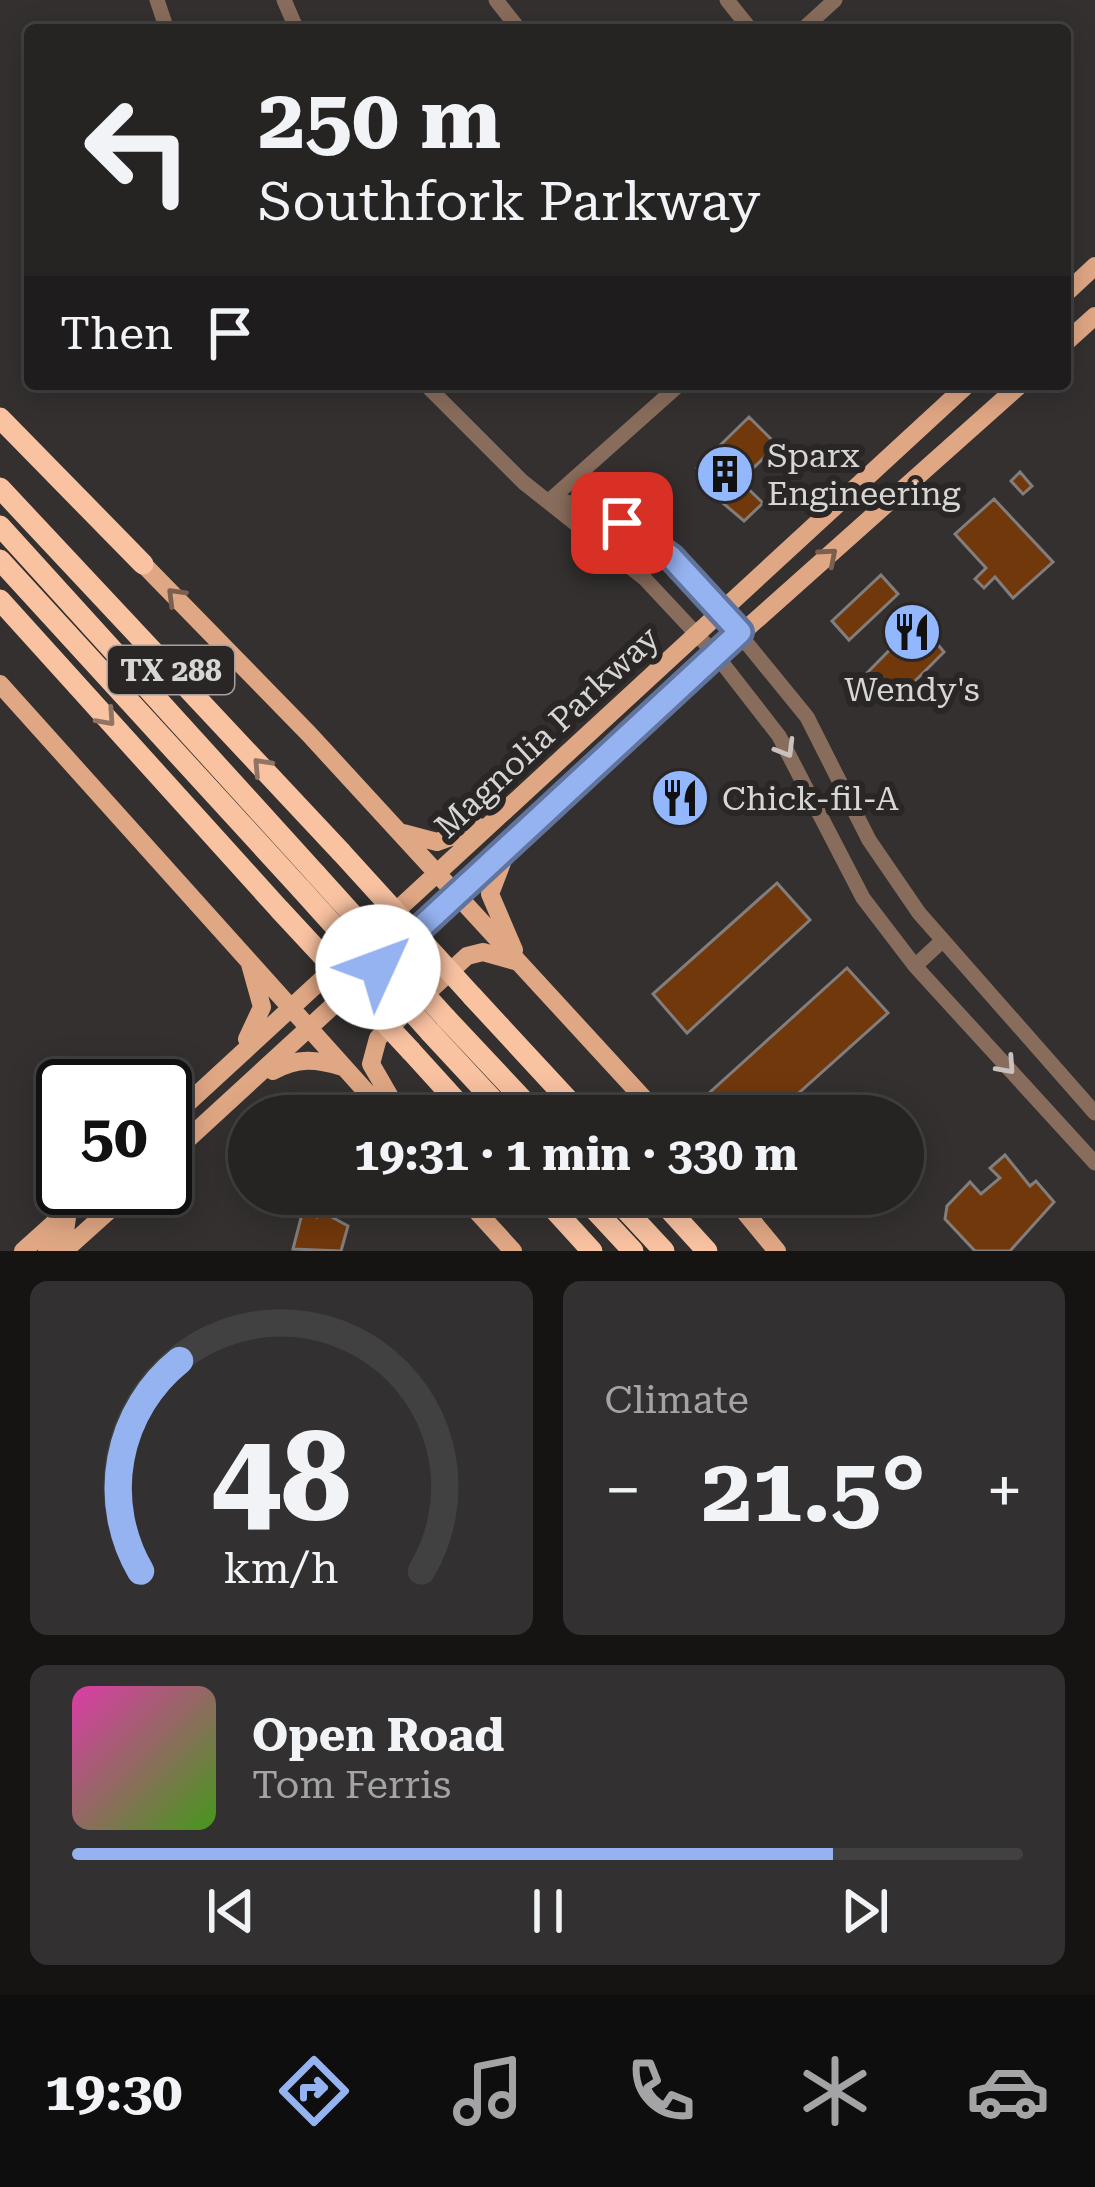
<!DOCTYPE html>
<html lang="en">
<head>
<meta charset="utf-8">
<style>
	:root { --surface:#262423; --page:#323030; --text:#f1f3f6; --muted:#a4a4a6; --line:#424141; --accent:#95b2f1 }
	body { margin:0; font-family:"Roboto Serif",serif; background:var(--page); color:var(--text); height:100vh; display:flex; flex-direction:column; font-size:45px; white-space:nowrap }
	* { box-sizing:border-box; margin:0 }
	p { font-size:39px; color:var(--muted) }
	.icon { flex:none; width:66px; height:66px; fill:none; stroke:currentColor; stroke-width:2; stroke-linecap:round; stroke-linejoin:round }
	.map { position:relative; height:1251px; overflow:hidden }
	.sheet { display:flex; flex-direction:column; gap:30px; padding:30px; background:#151413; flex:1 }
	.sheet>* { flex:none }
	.top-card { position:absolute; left:24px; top:24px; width:1047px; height:366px; border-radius:12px; box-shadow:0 6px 30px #0003,0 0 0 3px var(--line); background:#262423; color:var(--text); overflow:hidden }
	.speed { position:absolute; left:36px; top:1059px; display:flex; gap:24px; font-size:60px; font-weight:700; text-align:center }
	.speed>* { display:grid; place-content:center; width:156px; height:156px; border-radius:50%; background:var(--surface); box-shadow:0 6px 30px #0003,0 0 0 3px var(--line); line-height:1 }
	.speed .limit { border:6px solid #111; border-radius:18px; background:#fff; color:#111 }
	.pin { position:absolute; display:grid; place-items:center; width:102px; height:102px; color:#fff; margin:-51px; border-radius:24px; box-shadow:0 6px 18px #0006 }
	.me { position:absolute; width:132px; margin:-66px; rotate:47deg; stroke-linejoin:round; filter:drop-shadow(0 0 9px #0008) }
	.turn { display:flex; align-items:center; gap:42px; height:252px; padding:0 36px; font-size:54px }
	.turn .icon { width:156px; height:156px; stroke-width:2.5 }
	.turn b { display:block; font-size:84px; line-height:102px }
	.then { display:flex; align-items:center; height:114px; padding:0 36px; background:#0003; gap:24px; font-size:45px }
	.big { font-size:90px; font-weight:700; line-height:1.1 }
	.sheet .widget { flex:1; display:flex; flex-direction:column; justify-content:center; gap:18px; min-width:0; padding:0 42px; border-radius:18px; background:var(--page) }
	.sheet .dial { align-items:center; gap:0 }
	.dial svg { height:312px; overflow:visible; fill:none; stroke:var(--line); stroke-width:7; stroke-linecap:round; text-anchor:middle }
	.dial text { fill:var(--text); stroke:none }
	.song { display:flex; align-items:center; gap:36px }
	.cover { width:144px; height:144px; border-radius:18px; background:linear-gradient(135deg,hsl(320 70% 55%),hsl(100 70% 35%)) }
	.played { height:12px; border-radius:6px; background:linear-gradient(90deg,var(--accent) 80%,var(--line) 80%) }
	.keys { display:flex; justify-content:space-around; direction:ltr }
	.heat { display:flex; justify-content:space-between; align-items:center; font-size:66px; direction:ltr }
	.sheet .tiles { flex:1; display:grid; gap:30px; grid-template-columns:1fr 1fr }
	.widget:last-child { grid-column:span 2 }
	.trip { position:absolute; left:228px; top:1095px; width:696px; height:120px; border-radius:60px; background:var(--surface); box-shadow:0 6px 30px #0003,0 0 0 3px var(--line); font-weight:700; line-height:120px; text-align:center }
	.tabs { display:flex; height:192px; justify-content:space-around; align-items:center; background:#0f0e0e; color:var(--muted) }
	.tabs .icon { width:84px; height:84px }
	.tabs .current { color:var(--accent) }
	.tabs b { font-size:54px; color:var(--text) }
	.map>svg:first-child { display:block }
</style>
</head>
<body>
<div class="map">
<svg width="1095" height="1251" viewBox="0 0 1095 1251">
	<rect width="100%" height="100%" fill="#33302f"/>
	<!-- building -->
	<path fill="#71380b" stroke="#827e7d" stroke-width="3" d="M 749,417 L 777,445 L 740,481 L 763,503 L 744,521 L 717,498 L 697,468 Z
		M 1020,472 L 1032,486 L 1023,494 L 1011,481 Z
		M 994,499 L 1053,562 L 1013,598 L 995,577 L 984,588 L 975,579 L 986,568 L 955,534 Z
		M 881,575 L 898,594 L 849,640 L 832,621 Z
		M 918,621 L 944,652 L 905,691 L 900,685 L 887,696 L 866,674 Z
		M 679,770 L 701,782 L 683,824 L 659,813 Z
		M 777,883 L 810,920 L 687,1033 L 653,994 Z
		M 847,968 L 888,1013 L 773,1116 L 722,1116 L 708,1094 Z
		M 1005,1155 L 1030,1186 L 1036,1181 L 1054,1202 L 1010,1251 L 975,1251 L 945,1219 L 947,1206 L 970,1182 L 981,1194 L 1000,1178 L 990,1168 Z
		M 319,1210 L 348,1226 L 341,1251 L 293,1249 L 302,1214 L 317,1217 Z"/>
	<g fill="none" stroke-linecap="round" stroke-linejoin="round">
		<!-- minor -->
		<path stroke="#896d5c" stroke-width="15" d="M 157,0 L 167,30
			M 284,0 L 297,30
			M 496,0 L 518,28
			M 727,0 L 751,30
			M 802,30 L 835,0
			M 425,384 L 523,482 L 644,578 L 716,655 L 779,736 L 863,898 L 915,966 L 1095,1163
			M 550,500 L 680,384
			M 553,500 L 595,507 L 650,538 L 701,587 L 807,717 L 869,840 L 919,913 L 1095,1113
			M 915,966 L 942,941"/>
		<!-- major -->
		<path stroke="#e0a784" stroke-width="18" d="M 1065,294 L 1095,266
			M 1065,343 L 1095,316
			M 143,564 L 309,734 L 660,1116
			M 0,684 L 388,1116
			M 403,833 L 437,842 L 479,827
			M 503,860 L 490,894 L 514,950
			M 247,1039 L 262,1007 L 250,964
			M 273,1071 C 298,1057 316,1059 343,1067
			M 401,1116 L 371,1064 L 378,1038 L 467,956 L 483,952 L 515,961
			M 165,1124 L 968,384
			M 165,1160 L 644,720 L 1021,384
			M 461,1194 L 513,1251
			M 730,1194 L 777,1251
			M 23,1251 L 93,1188
			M 47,1251 L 65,1232 L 68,1210
			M 64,1251 L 134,1188"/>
		<!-- highway -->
		<path stroke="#f9c2a1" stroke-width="21" d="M 0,418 L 143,564
			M 0,488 L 341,852
			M 0,526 L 316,874
			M 0,560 L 301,889
			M 0,600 L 280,910
			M 472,996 L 583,1116
			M 446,1018 L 538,1116
			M 430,1032 L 508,1116
			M 411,1051 L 470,1116
			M 540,1194 L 592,1251
			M 580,1194 L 633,1251
			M 611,1194 L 664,1251
			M 655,1194 L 707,1251"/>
		<!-- highway-bridge -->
		<path stroke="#f9c2a1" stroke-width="21" d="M 341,852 L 472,996
			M 316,874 L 446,1018
			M 301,889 L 430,1032
			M 280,910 L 411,1051"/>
	</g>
	<!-- one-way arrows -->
	<defs><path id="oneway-chevron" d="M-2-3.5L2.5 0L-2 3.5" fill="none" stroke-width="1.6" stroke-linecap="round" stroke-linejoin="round" transform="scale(3)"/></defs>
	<g stroke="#7b6050">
		<use href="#oneway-chevron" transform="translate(829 556) rotate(-41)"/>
		<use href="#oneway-chevron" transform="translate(175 596) rotate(-135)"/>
	</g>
	<g stroke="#917463">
		<use href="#oneway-chevron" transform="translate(107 718) rotate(48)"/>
		<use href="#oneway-chevron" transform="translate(261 766) rotate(-133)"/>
	</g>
	<g stroke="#c8c1bd">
		<use href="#oneway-chevron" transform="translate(786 749) rotate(59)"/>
		<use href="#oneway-chevron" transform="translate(1007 1066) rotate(48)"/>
	</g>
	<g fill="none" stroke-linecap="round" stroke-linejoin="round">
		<defs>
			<path id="route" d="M 378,967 L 740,632 L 671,557 L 622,523"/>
		</defs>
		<!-- route casing -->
		<use href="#route" stroke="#61749d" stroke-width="30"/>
		<!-- route -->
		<use href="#route" stroke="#95b2f1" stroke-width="21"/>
	</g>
	<!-- icons -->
	<defs>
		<symbol id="building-disc" viewBox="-11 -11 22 22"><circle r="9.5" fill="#92b7fd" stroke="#292625"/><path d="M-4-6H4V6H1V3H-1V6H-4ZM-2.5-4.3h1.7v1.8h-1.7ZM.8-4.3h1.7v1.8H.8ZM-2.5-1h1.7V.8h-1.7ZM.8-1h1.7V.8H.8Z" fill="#111"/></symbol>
		<symbol id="restaurant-disc" viewBox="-11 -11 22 22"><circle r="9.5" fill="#92b7fd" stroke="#292625"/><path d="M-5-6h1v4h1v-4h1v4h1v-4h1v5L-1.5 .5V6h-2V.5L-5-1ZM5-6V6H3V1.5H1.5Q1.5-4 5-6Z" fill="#111"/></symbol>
	</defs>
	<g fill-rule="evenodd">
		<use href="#building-disc" x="692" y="441" width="66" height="66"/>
		<use href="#restaurant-disc" x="879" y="599" width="66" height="66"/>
		<use href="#restaurant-disc" x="647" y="765" width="66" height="66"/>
	</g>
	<g text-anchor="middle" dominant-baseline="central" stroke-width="12" stroke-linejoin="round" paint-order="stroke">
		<!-- shield labels -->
		<rect fill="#292625" stroke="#a4a1a0" stroke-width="3" x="108" y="646" width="126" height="48" rx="9"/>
		<g font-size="30" font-weight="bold" fill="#d8d6d5">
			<text x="171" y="670">TX 288</text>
		</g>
		<!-- poi labels -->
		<g font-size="33" fill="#d8d6d5" stroke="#292625" text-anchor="start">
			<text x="767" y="455">Sparx<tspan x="767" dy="38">Engineering</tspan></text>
			<text x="912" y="689" text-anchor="middle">Wendy's</text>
			<text x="722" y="798">Chick-fil-A</text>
		</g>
		<!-- street labels -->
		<g font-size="33" fill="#d8d6d5" stroke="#292625">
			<text transform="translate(547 732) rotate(-43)">Magnolia Parkway</text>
		</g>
	</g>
</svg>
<div class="speed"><div class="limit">50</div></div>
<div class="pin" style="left:622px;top:523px;background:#d93025"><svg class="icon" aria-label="arrive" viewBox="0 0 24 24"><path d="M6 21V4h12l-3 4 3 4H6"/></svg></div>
<svg class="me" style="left:378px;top:967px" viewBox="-20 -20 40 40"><circle r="19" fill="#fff"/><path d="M0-13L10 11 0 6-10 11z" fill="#95b2f1"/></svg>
<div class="trip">19:31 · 1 min · 330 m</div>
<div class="top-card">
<div class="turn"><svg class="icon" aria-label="left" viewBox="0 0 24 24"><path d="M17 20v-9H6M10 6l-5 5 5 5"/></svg><div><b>250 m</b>Southfork Parkway</div></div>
<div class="then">Then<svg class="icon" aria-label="arrive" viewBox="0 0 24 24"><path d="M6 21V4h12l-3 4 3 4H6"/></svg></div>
</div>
</div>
<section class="sheet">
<div class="tiles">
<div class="widget dial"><svg viewBox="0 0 100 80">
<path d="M14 69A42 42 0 1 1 86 69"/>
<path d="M14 69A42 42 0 0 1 24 15" stroke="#95b2f1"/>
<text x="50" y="56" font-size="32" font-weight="700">48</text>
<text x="50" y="72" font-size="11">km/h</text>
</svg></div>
<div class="widget"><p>Climate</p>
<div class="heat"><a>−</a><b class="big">21.5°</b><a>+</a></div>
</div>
<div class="widget">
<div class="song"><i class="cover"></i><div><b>Open Road</b><p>Tom Ferris</p></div></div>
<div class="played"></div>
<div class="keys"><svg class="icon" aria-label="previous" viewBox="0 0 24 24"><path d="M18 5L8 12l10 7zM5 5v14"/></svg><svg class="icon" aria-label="pause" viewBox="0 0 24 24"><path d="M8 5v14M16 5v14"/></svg><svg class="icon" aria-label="next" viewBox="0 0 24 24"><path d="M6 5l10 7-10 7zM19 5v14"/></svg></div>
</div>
</div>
</section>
<nav class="tabs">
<b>19:30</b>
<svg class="icon current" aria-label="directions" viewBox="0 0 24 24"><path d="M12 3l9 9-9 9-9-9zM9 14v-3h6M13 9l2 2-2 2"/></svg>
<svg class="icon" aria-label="music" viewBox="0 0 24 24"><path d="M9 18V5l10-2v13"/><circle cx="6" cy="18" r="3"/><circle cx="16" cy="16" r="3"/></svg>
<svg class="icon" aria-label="phone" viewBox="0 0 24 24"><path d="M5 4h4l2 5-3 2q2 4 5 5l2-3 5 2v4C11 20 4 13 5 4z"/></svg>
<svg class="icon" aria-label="climate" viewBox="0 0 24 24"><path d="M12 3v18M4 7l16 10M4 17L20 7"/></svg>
<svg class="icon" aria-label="car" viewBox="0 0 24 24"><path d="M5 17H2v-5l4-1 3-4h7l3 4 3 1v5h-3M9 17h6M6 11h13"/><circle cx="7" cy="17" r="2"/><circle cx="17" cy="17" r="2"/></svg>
</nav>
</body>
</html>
